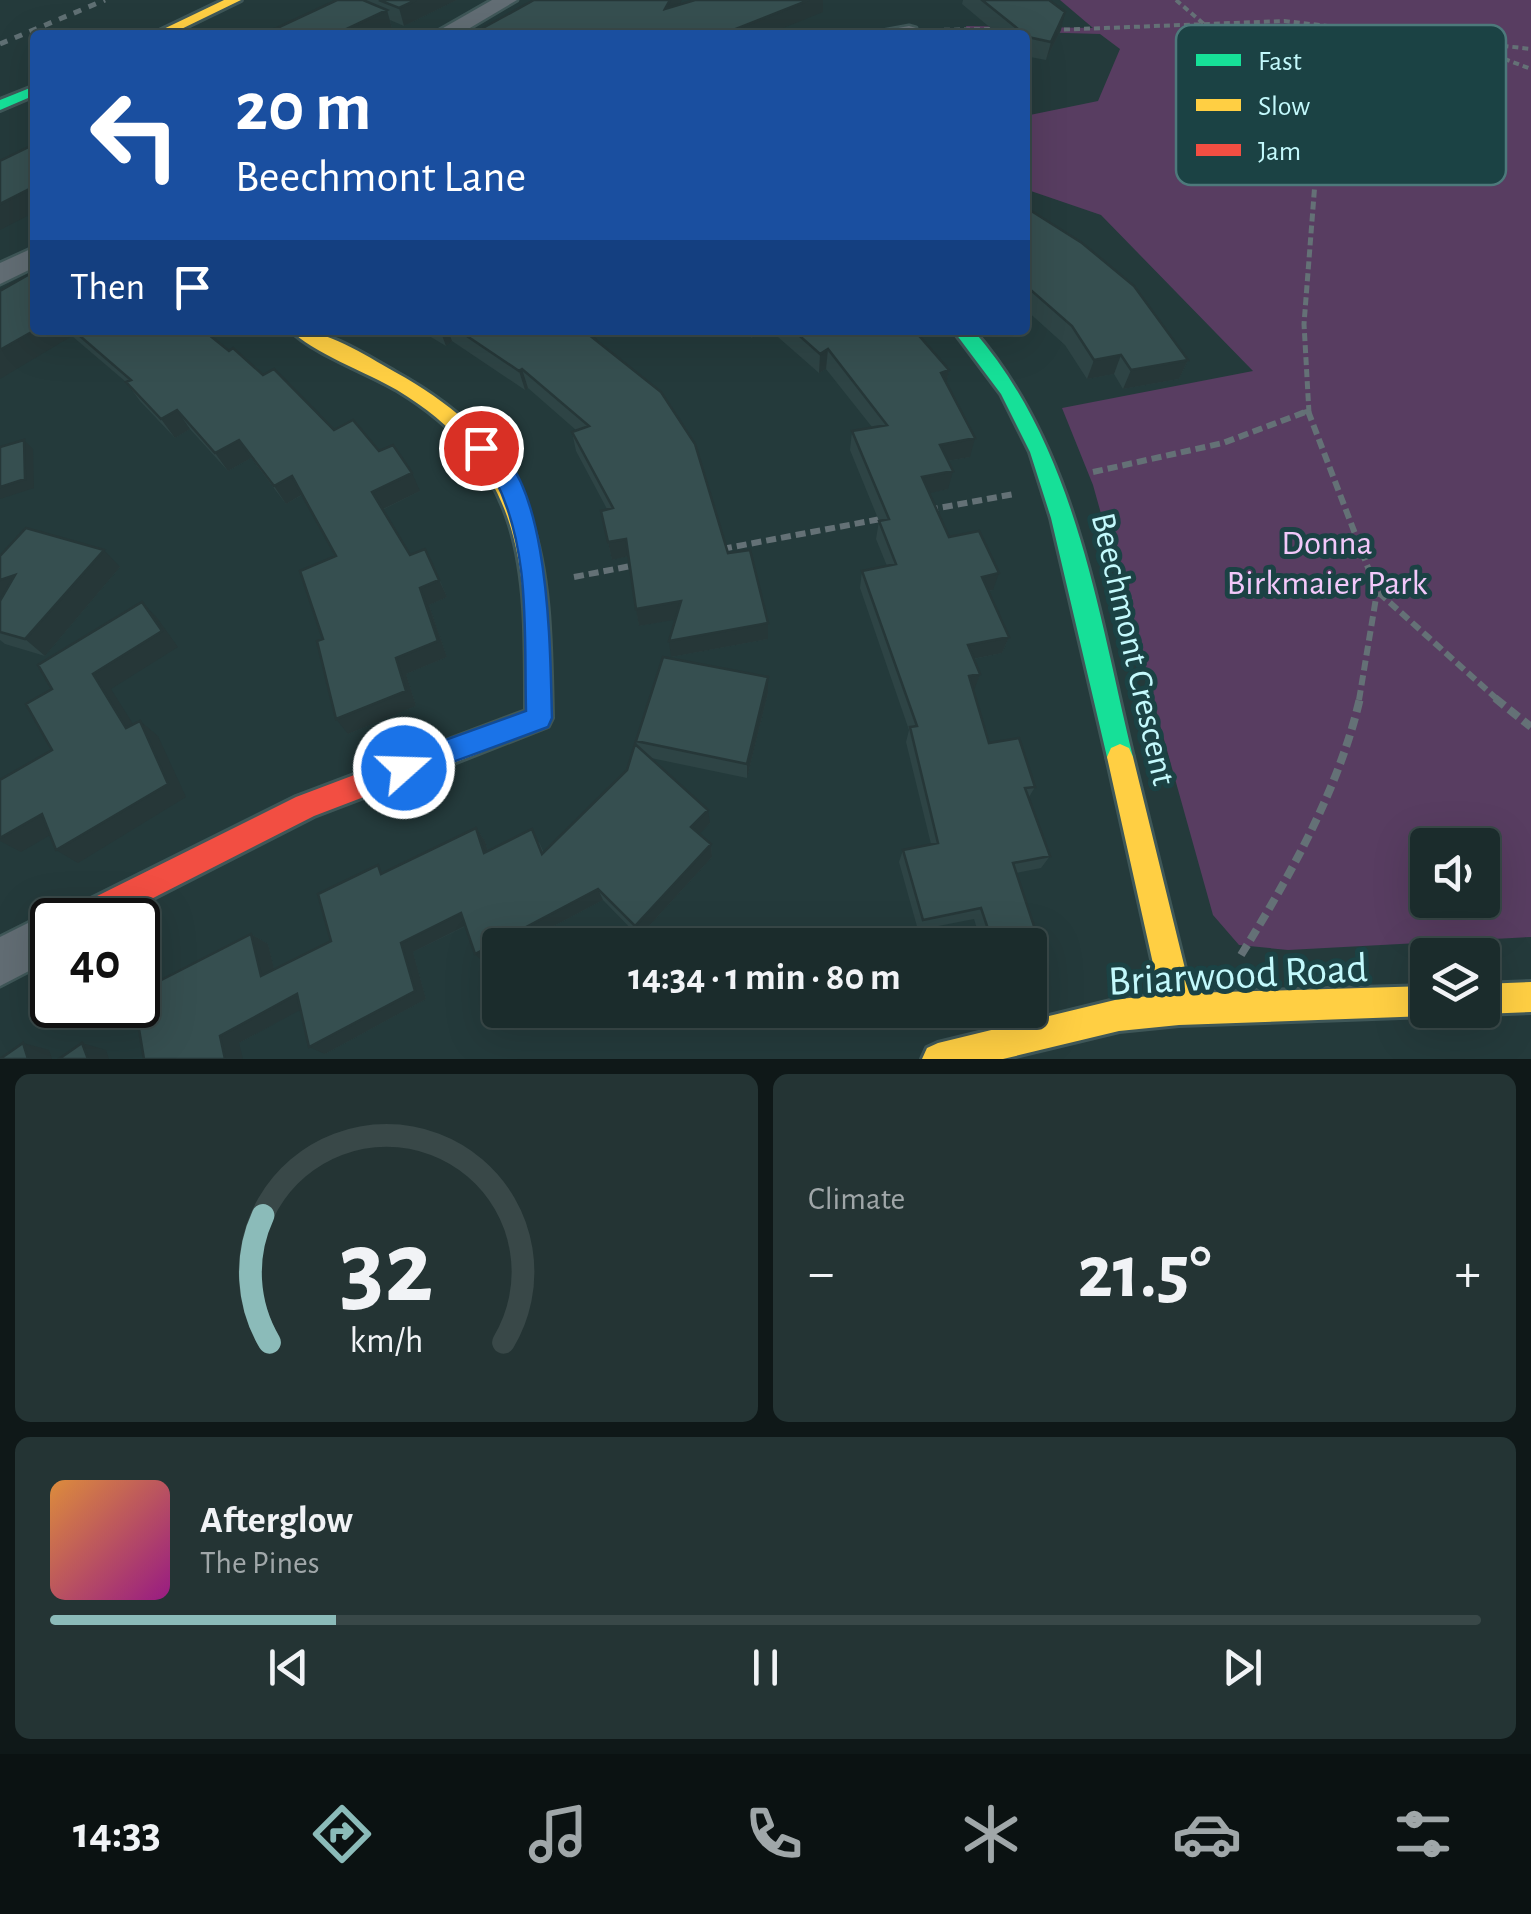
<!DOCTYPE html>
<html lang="en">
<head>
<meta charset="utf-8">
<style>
	:root { --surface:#1b2c2c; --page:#243434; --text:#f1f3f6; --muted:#a0a7a9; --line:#394848; --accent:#8bbbb9 }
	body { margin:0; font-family:"Alegreya Sans",sans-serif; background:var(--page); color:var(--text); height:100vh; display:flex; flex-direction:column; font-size:38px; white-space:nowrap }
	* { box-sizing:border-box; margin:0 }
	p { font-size:32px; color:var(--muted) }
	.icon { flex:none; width:55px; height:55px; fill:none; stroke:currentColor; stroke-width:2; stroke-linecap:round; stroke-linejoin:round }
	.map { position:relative; height:1059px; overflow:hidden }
	.panel { display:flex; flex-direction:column; gap:15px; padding:15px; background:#0f1818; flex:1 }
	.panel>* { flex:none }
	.banner { position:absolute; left:30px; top:30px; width:1000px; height:305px; border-radius:10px; box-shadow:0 10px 40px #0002,0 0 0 2px var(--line); background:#1a4fa0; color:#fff; overflow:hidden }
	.tools { position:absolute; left:1410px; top:828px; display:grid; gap:20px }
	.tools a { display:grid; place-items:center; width:90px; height:90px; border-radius:10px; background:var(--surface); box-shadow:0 10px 40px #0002,0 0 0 2px var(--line); font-size:50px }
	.speed { position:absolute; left:30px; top:898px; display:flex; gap:20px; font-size:50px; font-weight:700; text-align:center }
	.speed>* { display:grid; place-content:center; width:130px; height:130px; border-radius:50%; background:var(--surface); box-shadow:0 10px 40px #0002,0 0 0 2px var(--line); line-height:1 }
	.speed .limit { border:5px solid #111; border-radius:15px; background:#fff; color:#111 }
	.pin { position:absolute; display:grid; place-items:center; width:85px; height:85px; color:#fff; margin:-42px; border:5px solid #fff; border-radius:50%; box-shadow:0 2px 10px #0007 }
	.me { position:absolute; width:110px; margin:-55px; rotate:70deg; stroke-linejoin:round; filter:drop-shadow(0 0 8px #0008) }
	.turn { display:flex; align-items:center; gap:35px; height:210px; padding:0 40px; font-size:45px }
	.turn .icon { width:130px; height:130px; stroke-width:2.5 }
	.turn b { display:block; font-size:70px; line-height:85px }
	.then { display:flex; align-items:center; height:95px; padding:0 40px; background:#0003; gap:20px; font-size:38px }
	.big { font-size:75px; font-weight:700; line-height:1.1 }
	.panel .card { flex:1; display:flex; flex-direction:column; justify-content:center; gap:15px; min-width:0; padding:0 35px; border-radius:15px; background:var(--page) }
	.panel .dial { align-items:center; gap:0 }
	.dial svg { height:260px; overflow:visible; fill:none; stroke:var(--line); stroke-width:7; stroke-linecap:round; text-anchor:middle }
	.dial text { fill:var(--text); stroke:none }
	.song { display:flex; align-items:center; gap:30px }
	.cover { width:120px; height:120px; border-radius:15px; background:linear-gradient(135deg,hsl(30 70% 55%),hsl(310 70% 35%)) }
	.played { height:10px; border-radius:5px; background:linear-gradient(90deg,var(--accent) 20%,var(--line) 20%) }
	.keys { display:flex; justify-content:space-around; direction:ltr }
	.heat { display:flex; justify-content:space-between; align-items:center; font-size:55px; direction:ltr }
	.panel .tiles { flex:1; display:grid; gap:15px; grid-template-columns:1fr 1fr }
	.card:last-child { grid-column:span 2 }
	.trip { position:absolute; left:482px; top:928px; width:565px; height:100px; border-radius:10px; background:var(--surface); box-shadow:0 10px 40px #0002,0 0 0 2px var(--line); font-weight:700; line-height:100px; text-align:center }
	.tabs { display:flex; height:160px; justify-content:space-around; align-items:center; background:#0b1212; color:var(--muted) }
	.tabs .icon { width:70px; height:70px }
	.tabs .current { color:var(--accent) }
	.tabs b { font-size:45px; color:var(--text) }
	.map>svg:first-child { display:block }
</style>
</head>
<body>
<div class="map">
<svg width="1531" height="1059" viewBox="0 0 1531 1059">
	<rect width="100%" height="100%" fill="#243a3b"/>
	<!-- green -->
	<path fill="#583d61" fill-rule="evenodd" d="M 1060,0 L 1531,0 L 1531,937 L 1288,950 L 1239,945 L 1213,915 L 1093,485 L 1062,408 L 1253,371 L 1101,215 L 1025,189 L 1025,116 L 1098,101 L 1120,49 L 1100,34 L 967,30 L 966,26 L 1093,28 ZM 1428,845 L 1482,845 L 1482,900 L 1428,900 Z"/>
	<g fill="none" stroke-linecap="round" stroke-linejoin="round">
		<defs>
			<path id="street" d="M 492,0 L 517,0 L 458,35 L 431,35 Z
				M 909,26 L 916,28 L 917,35 L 878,35 L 882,31 Z
				M 35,247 L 35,267 L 0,284 L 0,263 Z
				M 52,911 L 69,920 L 52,920 L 52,959 L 0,986 L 0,937 Z"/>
			<path id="fast" d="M 35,86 L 35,95 L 0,110 L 0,100 Z
				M 953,330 L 973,330 C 1076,448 1097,609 1133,757 L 1129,766 L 1120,770 L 1111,766 L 1107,757 L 1051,518 L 1030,452 L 1001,394 Z"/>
			<path id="slow" d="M 224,0 L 241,0 L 169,35 L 151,35 Z
				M 291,330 C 328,330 363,354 395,372 C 548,456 549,560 552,718 L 548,726 L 423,775 L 414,771 L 410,762 L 414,753 L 526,711 C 526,572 529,470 397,390 C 370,374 309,351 291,330 Z
				M 1120,744 L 1129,748 L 1133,757 L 1191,993 L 1428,986 L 1428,1010 L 1439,1012 L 1428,1016 L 1179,1025 L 1119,1031 L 1003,1059 L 922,1059 L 927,1048 L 938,1043 L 1119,999 L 1160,995 L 1107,757 L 1111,748 Z
				M 1531,982 L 1531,1012 L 1482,1014 L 1471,1010 L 1482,1010 L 1482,984 Z"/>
			<path id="jam" d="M 423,749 L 432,753 L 436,762 L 432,771 L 314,816 L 110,920 L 64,920 L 69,910 L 296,797 Z"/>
		</defs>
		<!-- street casing -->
		<use href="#street" stroke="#3f5758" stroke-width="5"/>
		<!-- fast casing -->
		<use href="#fast" stroke="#3f5758" stroke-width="6"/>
		<!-- slow casing -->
		<use href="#slow" stroke="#3f5758" stroke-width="6"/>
		<!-- jam casing -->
		<use href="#jam" stroke="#3f5758" stroke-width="6"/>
		<!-- path-far3 -->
		<path stroke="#647176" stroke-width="4" stroke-dasharray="6 4" stroke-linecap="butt" d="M 1176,0 L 1205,25 L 1308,151 L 1316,184
			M 934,30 L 997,29
			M 1054,30 L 1284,21 L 1531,49
			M 1476,48 L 1531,69"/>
		<!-- path-far2 -->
		<path stroke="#647176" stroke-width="5" stroke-dasharray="8 4" stroke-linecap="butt" d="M 1302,413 L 1308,411
			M 1309,413 L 1304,324 L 1315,182"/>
		<!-- path-far1 -->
		<path stroke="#647176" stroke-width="6" stroke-dasharray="10 5" stroke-linecap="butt" d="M 1308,411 L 1377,591 L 1498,700
			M 1093,472 L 1223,443 L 1308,411
			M 928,510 L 1014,494
			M 722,549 L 886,518
			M 574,577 L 636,565
			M 1359,700 L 1377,592"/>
		<!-- path -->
		<path stroke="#647176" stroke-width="8" stroke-dasharray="12 6" stroke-linecap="butt" d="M 1495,698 L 1531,727
			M 1241,955 C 1290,876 1339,789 1360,698"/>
		<!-- street -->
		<use href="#street" fill="#626d74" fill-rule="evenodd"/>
		<!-- fast -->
		<use href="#fast" fill="#16e098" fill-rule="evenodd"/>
		<!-- slow -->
		<use href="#slow" fill="#ffcf43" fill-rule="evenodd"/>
		<!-- jam -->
		<use href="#jam" fill="#f24e42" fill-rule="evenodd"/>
		<!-- rail -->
		<path stroke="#607074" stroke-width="5" stroke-dasharray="8 8" stroke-linecap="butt" d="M 0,44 L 105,0"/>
	</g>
	<!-- wall -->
	<path fill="#2e4445" d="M 337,0 L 457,0 L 404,26 L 390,20 L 392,28 L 378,35 L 262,35 Z
		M 963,0 L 1049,0 L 1061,30 L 1046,60 L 1025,56 L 1025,35 L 999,35 L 962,4 Z
		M 1025,207 L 1188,360 L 1179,379 L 1123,389 L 1114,374 L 1087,379 L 1065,345 L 1025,309 Z
		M 35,330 L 149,330 L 263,375 L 334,430 L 379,451 L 420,491 L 382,510 L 410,555 L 434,567 L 447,597 L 429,605 L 447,657 L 406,674 L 416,706 L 348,734 L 323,639 L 336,556 L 302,495 L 286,504 L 251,458 L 228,471 L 190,429 L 175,438 L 140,401 L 126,382 L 72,336 Z
		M 419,330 L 595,330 L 597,339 L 595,340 L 728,553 L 768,623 L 768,639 L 671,657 L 675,619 L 639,626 L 628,556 L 612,560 L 601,511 L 607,509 L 576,451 L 572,432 L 576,430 L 528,388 L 525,390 L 452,341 L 446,346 Z
		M 741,330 L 763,330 L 752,338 Z
		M 770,330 L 914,330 L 949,370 L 946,383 L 970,457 L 948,461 L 948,489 L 929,493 L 949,537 L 993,590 L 988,592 L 1009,637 L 1002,653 L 974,659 L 980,674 L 973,690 L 989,743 L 1035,787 L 1029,797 L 1050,856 L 1041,868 L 1016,873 L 1035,929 L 1026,939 L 998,945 L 982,945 L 974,919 L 918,930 L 899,862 L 903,850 L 931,844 L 906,742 L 909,730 L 860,588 L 862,571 L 887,566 L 876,539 L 879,521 L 850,450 L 852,431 L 872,427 L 826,369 L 819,373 Z
		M 0,556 L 120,567 L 45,656 L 5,644 L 0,640 Z
		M 768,693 L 747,778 L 651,758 L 710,823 L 699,834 L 711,844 L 712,857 L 639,937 L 603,900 L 518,945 L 500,945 L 500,955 L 484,963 L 466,926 L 413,952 L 426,999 L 325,1054 L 301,1009 L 239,1043 L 144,1059 L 251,934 L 268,944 L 274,969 L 331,941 L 385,872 L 476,828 L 485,841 L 488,851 L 539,842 L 544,853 L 627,770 L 637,746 L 636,741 Z"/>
	<!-- shaded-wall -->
	<path fill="#263738" d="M 416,0 L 457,0 L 404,26 L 399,8 Z
		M 670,0 L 682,0 L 667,27 L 665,9 Z
		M 809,0 L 823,0 L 823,12 L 766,35 L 723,35 L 723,34 Z
		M 387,10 L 392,28 L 378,35 L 334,35 Z
		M 1065,12 L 1061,30 L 1046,60 L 1051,42 Z
		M 35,186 L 35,212 L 0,230 L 0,204 Z
		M 35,330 L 68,330 L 72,336 L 0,379 L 0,350 Z
		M 440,330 L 448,330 L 452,341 L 446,346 Z
		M 581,330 L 595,330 L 597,339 L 585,347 Z
		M 752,330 L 763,330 L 752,338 Z
		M 828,349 L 826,369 L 819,373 L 820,354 Z
		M 1121,355 L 1114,374 L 1087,379 L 1094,360 Z
		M 1188,360 L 1179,379 L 1123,389 L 1131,370 Z
		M 522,369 L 528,388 L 525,390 L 519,371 Z
		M 949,370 L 945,389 L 941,373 Z
		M 177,410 L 190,429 L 175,438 L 161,419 Z
		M 975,438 L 970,457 L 936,463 L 940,445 Z
		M 24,440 L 33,449 L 34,488 L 0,499 L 0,487 Z
		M 239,440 L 251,458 L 228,471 L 215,453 Z
		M 953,471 L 948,489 L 918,496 L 922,477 Z
		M 412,473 L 420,491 L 381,510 L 372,492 Z
		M 292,476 L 303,494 L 286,504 L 274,486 Z
		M 626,539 L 629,556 L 612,560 L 608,542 Z
		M 425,549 L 447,597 L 429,605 L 447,657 L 406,674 L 416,706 L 348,734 L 336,719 L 396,658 L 420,588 Z
		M 104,550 L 120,567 L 45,656 L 25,639 Z
		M 999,573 L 993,590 L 976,594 L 982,577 Z
		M 15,575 L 0,605 L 0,580 Z
		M 681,601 L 684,618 L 639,626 L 636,609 Z
		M 142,602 L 158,619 L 178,647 L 111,689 L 145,743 L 126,728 L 93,674 Z
		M 768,623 L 768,639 L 671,657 L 669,641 Z
		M 1009,637 L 1002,653 L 963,661 L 968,645 Z
		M 980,674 L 974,690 L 963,692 L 969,676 Z
		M 768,677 L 768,693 L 747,778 L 747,764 Z
		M 140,721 L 158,736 L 186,797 L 78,863 L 56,850 Z
		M 708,810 L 710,823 L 694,840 L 691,827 Z
		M 42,814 L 64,827 L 21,852 L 0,841 L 0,838 Z
		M 476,828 L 485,841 L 492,865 L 484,853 Z
		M 711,844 L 712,857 L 639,937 L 635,926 Z
		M 598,889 L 603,900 L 518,945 L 500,945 L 500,955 L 484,963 L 475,954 Z
		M 461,913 L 471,923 L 413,952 L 426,999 L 325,1054 L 309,1047 L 401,943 Z
		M 251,934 L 268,944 L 278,985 L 261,976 Z
		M 297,994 L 313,1003 L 239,1043 L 243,1059 L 225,1059 L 220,1036 Z
		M 23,1043 L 49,1050 L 52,1059 L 28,1059 Z
		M 82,1043 L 106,1050 L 109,1059 L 88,1059 Z"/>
	<!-- building -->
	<path fill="#364f50" stroke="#263738" stroke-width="2.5" d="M 337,0 L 363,0 L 387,10 L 334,35 L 262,35 Z
		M 379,0 L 416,0 L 399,8 Z
		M 534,0 L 670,0 L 665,9 L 695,0 L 809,0 L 723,34 L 727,35 L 470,35 Z
		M 982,0 L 1049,0 L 1065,12 L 1051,42 L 1028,37 Z
		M 35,144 L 35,186 L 0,204 L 0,161 Z
		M 1025,207 L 1082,243 L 1134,286 L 1188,360 L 1131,370 L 1121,355 L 1094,360 L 1072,326 L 1025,285 Z
		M 35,271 L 35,330 L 0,350 L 0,291 Z
		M 73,330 L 149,330 L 152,332 L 156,330 L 203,330 L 229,351 L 233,348 L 263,375 L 274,369 L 334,430 L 353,420 L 379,451 L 393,445 L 412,473 L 372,492 L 410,555 L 425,549 L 439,580 L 420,588 L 438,641 L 396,658 L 406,691 L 336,719 L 317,641 L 323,639 L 300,571 L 336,556 L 292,476 L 274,486 L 239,440 L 215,453 L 177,410 L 161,419 L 126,382 L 131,380 Z
		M 458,330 L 583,330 L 661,392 L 695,444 L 728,553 L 750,550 L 768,623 L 669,641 L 681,601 L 636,609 L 626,539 L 608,542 L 601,511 L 613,508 L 572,432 L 589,426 L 522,369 L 519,371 Z
		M 793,330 L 914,330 L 949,370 L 941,373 L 975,438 L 940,445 L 953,471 L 922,477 L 949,537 L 979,531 L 999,573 L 982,577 L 1009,637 L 968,645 L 980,674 L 969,676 L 989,743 L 1019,738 L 1035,787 L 1025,788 L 1050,856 L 1013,863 L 1035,929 L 991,938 L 981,908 L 923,920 L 903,850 L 938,843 L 910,727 L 917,726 L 862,571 L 896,564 L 879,521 L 889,519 L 852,431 L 887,425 L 828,349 L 820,354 Z
		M 24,440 L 25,479 L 0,487 L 0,447 Z
		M 26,528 L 104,550 L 25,639 L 0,632 L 0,601 L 15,575 L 0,580 L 0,556 Z
		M 142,602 L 162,631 L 93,674 L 126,728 L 140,721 L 168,784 L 56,850 L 42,814 L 0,838 L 0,780 L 52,750 L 26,704 L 52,689 L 38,665 Z
		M 663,657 L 768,677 L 747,764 L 636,741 Z
		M 635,744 L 708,810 L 691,827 L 711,844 L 635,926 L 598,889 L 475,954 L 461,913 L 401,943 L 415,991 L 309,1047 L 297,994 L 220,1036 L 225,1059 L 144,1059 L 135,1005 L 138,1005 L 138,992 L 251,934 L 261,976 L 331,941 L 318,894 L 378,865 L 381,874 L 476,828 L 484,853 L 532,829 L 542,854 L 627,770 Z
		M 23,1043 L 28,1059 L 0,1059 Z
		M 82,1043 L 88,1059 L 59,1059 Z"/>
	<!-- route -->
	<path fill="#1a73e8" stroke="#114b97" stroke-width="2.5" d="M 481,440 C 552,462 550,658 552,718 L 548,727 L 404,780 L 395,777 L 391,768 L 395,758 L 526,711 C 524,633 531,550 495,479 C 489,467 477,459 471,448 Z"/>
	<g text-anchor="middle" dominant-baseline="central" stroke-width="10" stroke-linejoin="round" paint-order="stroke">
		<!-- park labels -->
		<g font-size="35" fill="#f2c8fa" stroke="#1b4244">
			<text x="1327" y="543">Donna<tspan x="1327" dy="40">Birkmaier Park</tspan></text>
		</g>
		<!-- street labels -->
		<g font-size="35" fill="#c3f9fc" stroke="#1b4244">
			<text transform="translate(1133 649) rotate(77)">Beechmont Crescent</text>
		</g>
		<!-- near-street labels -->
		<g font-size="42" fill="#c3f9fc" stroke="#1b4244">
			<text transform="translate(1238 975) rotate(-3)">Briarwood Road</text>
		</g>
	</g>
	<!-- legend -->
	<rect x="1176" y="25" width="330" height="160" rx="15" fill="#1b4244" stroke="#4d797b" stroke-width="2.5"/>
	<rect x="1196" y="54" width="45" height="12" fill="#16e098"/>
	<rect x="1196" y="99" width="45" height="12" fill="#ffcf43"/>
	<rect x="1196" y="144" width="45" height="12" fill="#f24e42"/>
	<g font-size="28" fill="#c3f9fc">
		<text x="1258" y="70">Fast</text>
		<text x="1258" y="115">Slow</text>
		<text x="1258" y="160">Jam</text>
	</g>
</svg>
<div class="tools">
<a><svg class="icon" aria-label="sound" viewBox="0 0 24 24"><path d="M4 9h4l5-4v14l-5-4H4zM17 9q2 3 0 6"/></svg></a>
<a><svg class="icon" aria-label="layers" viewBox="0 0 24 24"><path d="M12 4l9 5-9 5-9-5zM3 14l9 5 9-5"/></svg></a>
</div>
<div class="speed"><div class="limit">40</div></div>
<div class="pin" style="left:481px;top:448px;background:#d93025"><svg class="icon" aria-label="arrive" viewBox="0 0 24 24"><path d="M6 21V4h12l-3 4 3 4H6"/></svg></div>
<svg class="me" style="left:404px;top:768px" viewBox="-20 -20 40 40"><circle r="17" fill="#1a73e8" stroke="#fff" stroke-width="3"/><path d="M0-11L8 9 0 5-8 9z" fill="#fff"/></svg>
<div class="trip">14:34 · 1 min · 80 m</div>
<div class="banner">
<div class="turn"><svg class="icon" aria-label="left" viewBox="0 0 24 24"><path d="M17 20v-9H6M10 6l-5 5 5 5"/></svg><div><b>20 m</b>Beechmont Lane</div></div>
<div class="then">Then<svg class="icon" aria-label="arrive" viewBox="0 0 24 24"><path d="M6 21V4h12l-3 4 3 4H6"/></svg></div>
</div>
</div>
<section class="panel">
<div class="tiles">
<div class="card dial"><svg viewBox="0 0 100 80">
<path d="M14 69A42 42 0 1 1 86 69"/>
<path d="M14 69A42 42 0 0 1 12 30" stroke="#8bbbb9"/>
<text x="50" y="56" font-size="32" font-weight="700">32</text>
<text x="50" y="72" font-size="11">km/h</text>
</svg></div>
<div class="card"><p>Climate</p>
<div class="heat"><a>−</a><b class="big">21.5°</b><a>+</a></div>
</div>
<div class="card">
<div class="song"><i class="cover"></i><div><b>Afterglow</b><p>The Pines</p></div></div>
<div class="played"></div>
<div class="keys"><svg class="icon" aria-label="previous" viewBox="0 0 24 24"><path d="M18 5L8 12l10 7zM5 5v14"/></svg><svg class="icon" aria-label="pause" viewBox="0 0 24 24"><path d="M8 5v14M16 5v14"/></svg><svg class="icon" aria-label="next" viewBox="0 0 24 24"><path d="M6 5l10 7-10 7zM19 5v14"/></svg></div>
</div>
</div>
</section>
<nav class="tabs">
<b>14:33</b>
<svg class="icon current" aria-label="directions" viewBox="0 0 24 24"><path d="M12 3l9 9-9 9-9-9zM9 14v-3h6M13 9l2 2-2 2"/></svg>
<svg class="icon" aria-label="music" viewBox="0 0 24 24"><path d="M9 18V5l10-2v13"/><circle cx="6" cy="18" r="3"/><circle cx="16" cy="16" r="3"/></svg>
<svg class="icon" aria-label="phone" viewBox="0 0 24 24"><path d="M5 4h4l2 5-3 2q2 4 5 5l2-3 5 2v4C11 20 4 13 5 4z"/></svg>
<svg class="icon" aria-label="climate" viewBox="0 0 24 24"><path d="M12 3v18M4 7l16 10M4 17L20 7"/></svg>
<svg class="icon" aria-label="car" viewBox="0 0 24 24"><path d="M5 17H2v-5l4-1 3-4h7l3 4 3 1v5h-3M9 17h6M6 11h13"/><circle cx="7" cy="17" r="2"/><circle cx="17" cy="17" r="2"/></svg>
<svg class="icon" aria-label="filters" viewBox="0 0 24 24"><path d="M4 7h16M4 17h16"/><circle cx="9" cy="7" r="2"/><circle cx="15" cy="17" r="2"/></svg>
</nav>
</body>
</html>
